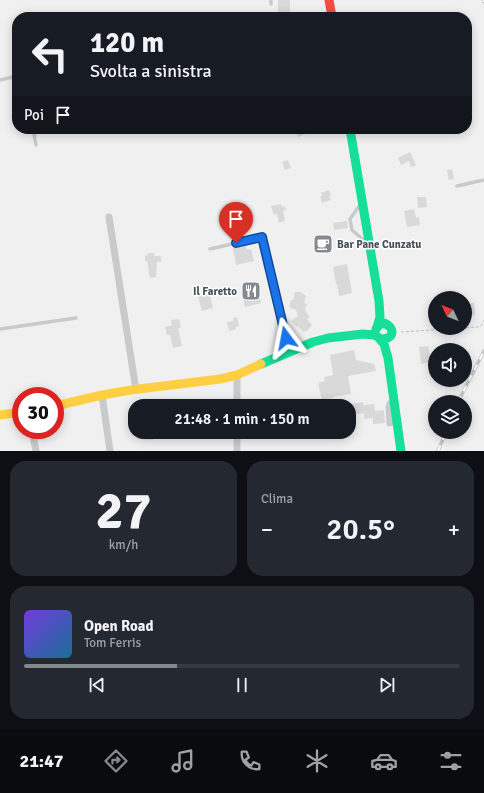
<!DOCTYPE html>
<html lang="it">
<head>
<meta charset="utf-8">
<style>
	:root { --surface:#171b24; --page:#242831; --text:#f1f3f6; --muted:#9ea1a6; --line:#363941; --accent:#83898e }
	body { margin:0; font-family:Signika,sans-serif; background:var(--page); color:var(--text); height:100vh; display:flex; flex-direction:column; font-size:15px; white-space:nowrap }
	* { box-sizing:border-box; margin:0 }
	p { font-size:13px; color:var(--muted) }
	.icon { flex:none; width:22px; height:22px; fill:none; stroke:currentColor; stroke-width:2; stroke-linecap:round; stroke-linejoin:round }
	.map { position:relative; height:451px; overflow:hidden }
	.panel { display:flex; flex-direction:column; gap:10px; padding:10px; background:#0d0f14; flex:1 }
	.panel>* { flex:none }
	.banner { position:absolute; left:12px; top:12px; width:460px; height:122px; border-radius:16px; box-shadow:0 2px 10px #0003; background:#171b24; color:var(--text); overflow:hidden }
	.needle { width:26px; rotate:313deg }
	.buttons { position:absolute; left:428px; top:291px; display:grid; gap:8px }
	.buttons a { display:grid; place-items:center; width:44px; height:44px; border-radius:50%; background:var(--surface); box-shadow:0 2px 10px #0003; font-size:20px }
	.speed { position:absolute; left:12px; top:387px; display:flex; gap:8px; font-size:20px; font-weight:700; text-align:center }
	.speed>* { display:grid; place-content:center; width:52px; height:52px; border-radius:50%; background:var(--surface); box-shadow:0 2px 10px #0003; line-height:1 }
	.speed .limit { border:6px solid #d22; background:#fff; color:#111 }
	.pin { position:absolute; display:grid; place-items:center; width:34px; height:34px; color:#fff; margin:-41px -17px; border-radius:50% 50% 50% 0; rotate:-45deg; box-shadow:0 0 4px #0007 }
	.pin .icon { rotate:45deg }
	.me { position:absolute; width:44px; margin:-22px; rotate:347deg; stroke-linejoin:round; filter:drop-shadow(0 0 3px #0008) }
	.turn { display:flex; align-items:center; gap:14px; height:84px; padding:0 12px; font-size:18px }
	.turn .icon { width:52px; height:52px; stroke-width:2.5 }
	.turn b { display:block; font-size:28px; line-height:34px }
	.then { display:flex; align-items:center; height:38px; padding:0 12px; background:#0003; gap:8px; font-size:15px }
	.big { font-size:30px; font-weight:600; line-height:1.1 }
	.panel .card { flex:1; display:flex; flex-direction:column; justify-content:center; gap:6px; min-width:0; padding:0 14px; border-radius:16px; background:var(--page) }
	.panel .dial { align-items:center; gap:0 }
	.dial b { font-size:52px; line-height:1 }
	.song { display:flex; align-items:center; gap:12px }
	.cover { width:48px; height:48px; border-radius:6px; background:linear-gradient(135deg,hsl(260 70% 55%),hsl(200 70% 35%)) }
	.played { height:4px; border-radius:2px; background:linear-gradient(90deg,var(--accent) 35%,var(--line) 35%) }
	.keys { display:flex; justify-content:space-around; direction:ltr }
	.heat { display:flex; justify-content:space-between; align-items:center; font-size:22px; direction:ltr }
	.panel .tiles { flex:1; display:grid; gap:10px; grid-template-columns:1fr 1fr }
	.card:last-child { grid-column:span 2 }
	.trip { position:absolute; left:128px; top:399px; width:228px; height:40px; border-radius:16px; background:var(--surface); box-shadow:0 2px 10px #0003; font-weight:600; line-height:40px; text-align:center }
	.tab-bar { display:flex; height:64px; justify-content:space-around; align-items:center; background:#090b0e; color:var(--muted) }
	.tab-bar .icon { width:28px; height:28px }
	.tab-bar .selected { color:var(--accent) }
	.tab-bar b { font-size:18px; color:var(--text) }
	.map>svg:first-child { display:block }
</style>
</head>
<body>
<div class="map">
<svg width="484" height="451" viewBox="0 0 484 451">
	<rect width="100%" height="100%" fill="#f0f0f0"/>
	<!-- building -->
	<path fill="#d9d9da" d="M 278,0 L 290,0 L 290,13 L 278,14 Z
		M 296,129 L 316,129 L 298,137 Z
		M 410,152 L 416,165 L 411,167 L 409,161 L 401,165 L 398,158 Z
		M 288,160 L 291,168 L 285,170 L 282,162 Z
		M 452,169 L 454,179 L 449,180 L 447,170 Z
		M 329,190 L 331,195 L 329,196 L 331,200 L 322,203 L 320,197 L 322,196 L 321,193 Z
		M 417,197 L 426,197 L 427,207 L 418,208 Z
		M 281,204 L 282,207 L 285,206 L 286,210 L 283,211 L 285,221 L 279,223 L 277,214 L 274,215 L 271,206 Z
		M 414,209 L 416,218 L 419,217 L 420,225 L 407,227 L 404,211 Z
		M 347,221 L 348,228 L 334,230 L 333,223 Z
		M 323,239 L 324,242 L 330,241 L 331,247 L 316,248 L 315,240 Z
		M 246,246 L 247,250 L 251,249 L 254,261 L 236,265 L 233,248 Z
		M 148,253 L 154,253 L 154,256 L 161,256 L 161,262 L 157,262 L 156,277 L 150,278 L 147,261 L 145,261 L 145,255 L 147,256 Z
		M 347,264 L 352,293 L 339,296 L 337,284 L 336,284 L 333,267 Z
		M 258,290 L 261,303 L 245,307 L 242,294 Z
		M 295,292 L 300,292 L 306,296 L 304,303 L 307,304 L 305,309 L 306,312 L 310,317 L 307,319 L 312,325 L 308,330 L 303,332 L 298,326 L 297,327 L 291,321 L 298,316 L 296,310 L 289,307 L 291,300 L 293,300 Z
		M 209,293 L 213,308 L 202,311 L 198,296 Z
		M 474,303 L 475,315 L 466,316 L 465,304 Z
		M 237,317 L 239,326 L 236,327 L 236,329 L 229,331 L 227,322 L 234,321 L 233,318 Z
		M 179,319 L 181,328 L 178,328 L 182,346 L 173,348 L 170,335 L 167,335 L 165,327 L 172,325 L 171,320 Z
		M 428,346 L 431,362 L 421,364 L 419,347 Z
		M 354,350 L 356,360 L 374,364 L 376,371 L 348,376 L 351,394 L 333,397 L 333,398 L 322,401 L 318,383 L 325,381 L 324,377 L 333,375 L 330,355 Z
		M 363,402 L 363,405 L 374,404 L 375,411 L 384,410 L 385,423 L 373,424 L 373,418 L 364,419 L 364,413 L 352,415 L 351,404 Z
		M 137,432 L 149,432 L 149,434 L 152,434 L 153,440 L 137,439 Z"/>
	<g fill="none" stroke-linecap="round" stroke-linejoin="round">
		<!-- path -->
		<path stroke="#b7c1bf" stroke-width="1" stroke-dasharray="3 2" stroke-linecap="butt" d="M 401,332 L 478,327 L 481,326 L 484,320"/>
		<!-- lane -->
		<path stroke="#c8cacb" stroke-width="3.5" d="M 271,4 L 271,0
			M 0,80 L 17,76
			M 33,129 L 36,145
			M 457,186 L 484,180
			M 360,205 L 350,219 L 352,230 L 367,243
			M 210,249 L 262,237 L 265,251
			M 0,329 L 76,318"/>
		<!-- street -->
		<path stroke="#c8cacb" stroke-width="7" d="M 109,217 L 136,390
			M 265,251 L 289,353
			M 237,375 L 237,406
			M 102,395 L 110,451
			M 390,423 L 389,407 L 390,404 L 394,402
			M 32,430 L 36,451
			M 237,432 L 237,451"/>
		<!-- fast -->
		<path stroke="#16e098" stroke-width="9" d="M 350,129 L 379,301 L 380,317 L 377,327
			M 376,329 L 379,325 L 384,323 C 397,328 393,342 379,338
			M 261,364 L 313,342 L 328,338 L 363,334 L 374,335 L 378,337 L 384,344 L 388,358 L 401,451"/>
		<!-- slow -->
		<path stroke="#ffcf43" stroke-width="9" d="M 55,406 L 102,395 L 131,390 L 220,379 L 237,375 L 261,364
			M 0,415 L 21,412"/>
		<!-- jam -->
		<path stroke="#f24e42" stroke-width="9" d="M 329,0 L 332,17"/>
		<defs>
			<path id="rail" d="M 484,0 L 484,2
				M 458,402 L 484,351
				M 438,451 L 446,432"/>
		</defs>
		<!-- rail casing -->
		<use href="#rail" stroke="#c4c5c6" stroke-width="3.5"/>
		<!-- rail -->
		<use href="#rail" stroke="#fff" stroke-width="2" stroke-dasharray="6" stroke-linecap="butt"/>
	</g>
	<g fill="none" stroke-linecap="round" stroke-linejoin="round">
		<defs>
			<path id="route" d="M 236,243 L 262,237 L 286,338"/>
		</defs>
		<!-- route casing -->
		<use href="#route" stroke="#114b97" stroke-width="10"/>
		<!-- route -->
		<use href="#route" stroke="#1a73e8" stroke-width="7"/>
	</g>
	<!-- icons -->
	<defs>
		<symbol id="cafe-square" viewBox="-11 -11 22 22"><rect x="-9" y="-9" width="18" height="18" rx="4" fill="#83898e" stroke="#fff"/><path d="M-5.5-4.5H6V0H3Q3 3.5 0 3.5H-2.5Q-5.5 3.5-5.5 0ZM3-3.2v2h1.7v-2ZM-6 4.5H4V6H-6Z" fill="#fff"/></symbol>
		<symbol id="restaurant-square" viewBox="-11 -11 22 22"><rect x="-9" y="-9" width="18" height="18" rx="4" fill="#83898e" stroke="#fff"/><path d="M-5-6h1v4h1v-4h1v4h1v-4h1v5L-1.5 .5V6h-2V.5L-5-1ZM5-6V6H3V1.5H1.5Q1.5-4 5-6Z" fill="#fff"/></symbol>
	</defs>
	<g fill-rule="evenodd">
		<use href="#cafe-square" x="312" y="233" width="22" height="22"/>
		<use href="#restaurant-square" x="240" y="280" width="22" height="22"/>
	</g>
	<g text-anchor="middle" dominant-baseline="central" stroke-width="3" stroke-linejoin="round" paint-order="stroke">
		<!-- poi labels -->
		<g font-size="11" font-weight="bold" fill="#49515a" stroke="#fff" text-anchor="start">
			<text x="337" y="244">Bar Pane Cunzatu</text>
			<text x="237" y="291" text-anchor="end">Il Faretto</text>
		</g>
	</g>
</svg>
<div class="buttons">
<a><svg class="needle" viewBox="-14 -14 28 28"><path d="M0-13l5 13h-10z" fill="#e53935"/><path d="M0 13l5-13h-10z" fill="#9ea1a6"/></svg></a>
<a><svg class="icon" aria-label="sound" viewBox="0 0 24 24"><path d="M4 9h4l5-4v14l-5-4H4zM17 9q2 3 0 6"/></svg></a>
<a><svg class="icon" aria-label="layers" viewBox="0 0 24 24"><path d="M12 4l9 5-9 5-9-5zM3 14l9 5 9-5"/></svg></a>
</div>
<div class="speed"><div class="limit">30</div></div>
<div class="pin" style="left:236px;top:243px;background:#d93025"><svg class="icon" aria-label="arrive" viewBox="0 0 24 24"><path d="M6 21V4h12l-3 4 3 4H6"/></svg></div>
<svg class="me" style="left:286px;top:338px" viewBox="-20 -20 40 40"><path d="M0-17L14 15 0 8-14 15z" fill="#1a73e8" stroke="#fff" stroke-width="4"/></svg>
<div class="trip">21:48 · 1 min · 150 m</div>
<div class="banner">
<div class="turn"><svg class="icon" aria-label="left" viewBox="0 0 24 24"><path d="M17 20v-9H6M10 6l-5 5 5 5"/></svg><div><b>120 m</b>Svolta a sinistra</div></div>
<div class="then">Poi<svg class="icon" aria-label="arrive" viewBox="0 0 24 24"><path d="M6 21V4h12l-3 4 3 4H6"/></svg></div>
</div>
</div>
<section class="panel">
<div class="tiles">
<div class="card dial"><b>27</b><p>km/h</p></div>
<div class="card"><p>Clima</p>
<div class="heat"><a>−</a><b class="big">20.5°</b><a>+</a></div>
</div>
<div class="card">
<div class="song"><i class="cover"></i><div><b>Open Road</b><p>Tom Ferris</p></div></div>
<div class="played"></div>
<div class="keys"><svg class="icon" aria-label="previous" viewBox="0 0 24 24"><path d="M18 5L8 12l10 7zM5 5v14"/></svg><svg class="icon" aria-label="pause" viewBox="0 0 24 24"><path d="M8 5v14M16 5v14"/></svg><svg class="icon" aria-label="next" viewBox="0 0 24 24"><path d="M6 5l10 7-10 7zM19 5v14"/></svg></div>
</div>
</div>
</section>
<nav class="tab-bar">
<b>21:47</b>
<svg class="icon selected" aria-label="directions" viewBox="0 0 24 24"><path d="M12 3l9 9-9 9-9-9zM9 14v-3h6M13 9l2 2-2 2"/></svg>
<svg class="icon" aria-label="music" viewBox="0 0 24 24"><path d="M9 18V5l10-2v13"/><circle cx="6" cy="18" r="3"/><circle cx="16" cy="16" r="3"/></svg>
<svg class="icon" aria-label="phone" viewBox="0 0 24 24"><path d="M5 4h4l2 5-3 2q2 4 5 5l2-3 5 2v4C11 20 4 13 5 4z"/></svg>
<svg class="icon" aria-label="climate" viewBox="0 0 24 24"><path d="M12 3v18M4 7l16 10M4 17L20 7"/></svg>
<svg class="icon" aria-label="car" viewBox="0 0 24 24"><path d="M5 17H2v-5l4-1 3-4h7l3 4 3 1v5h-3M9 17h6M6 11h13"/><circle cx="7" cy="17" r="2"/><circle cx="17" cy="17" r="2"/></svg>
<svg class="icon" aria-label="filters" viewBox="0 0 24 24"><path d="M4 7h16M4 17h16"/><circle cx="9" cy="7" r="2"/><circle cx="15" cy="17" r="2"/></svg>
</nav>
</body>
</html>
